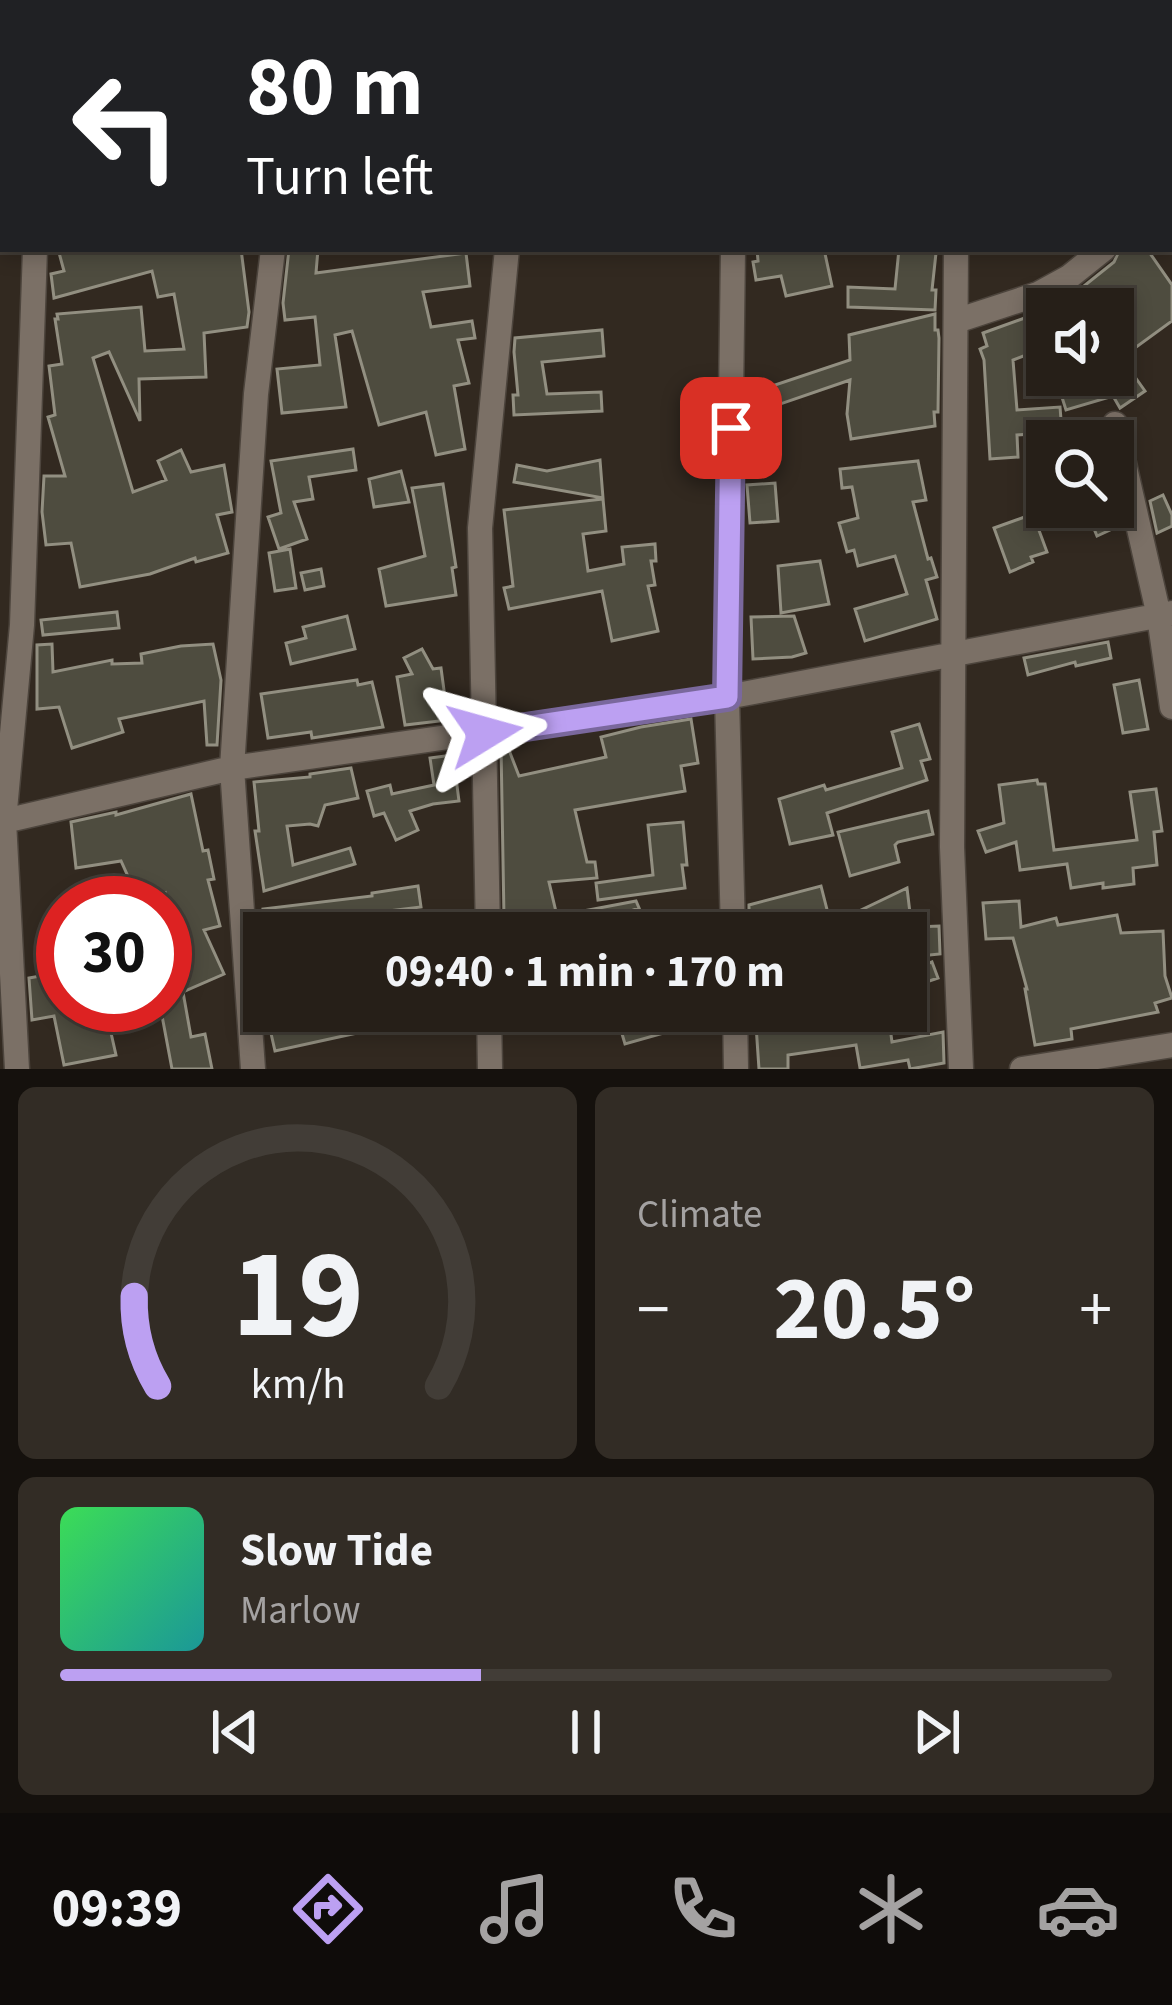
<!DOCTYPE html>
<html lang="en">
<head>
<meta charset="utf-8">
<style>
	:root { --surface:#261f18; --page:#322c25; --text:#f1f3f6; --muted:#a4a2a2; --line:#423d37; --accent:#bca0f2 }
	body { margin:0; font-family:"Source Sans 3",sans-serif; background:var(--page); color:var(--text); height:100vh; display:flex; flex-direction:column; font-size:45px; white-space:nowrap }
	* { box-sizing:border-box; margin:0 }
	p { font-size:39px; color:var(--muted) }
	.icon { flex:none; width:66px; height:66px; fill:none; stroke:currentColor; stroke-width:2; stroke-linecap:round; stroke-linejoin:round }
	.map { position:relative; height:1069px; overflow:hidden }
	.side { display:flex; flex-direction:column; gap:18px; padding:18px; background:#15110d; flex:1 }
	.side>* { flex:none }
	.guide { position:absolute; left:0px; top:0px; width:1173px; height:252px; box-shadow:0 6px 18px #0003,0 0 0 3px var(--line); background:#202124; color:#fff; overflow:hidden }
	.buttons { position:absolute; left:1026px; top:288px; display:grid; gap:24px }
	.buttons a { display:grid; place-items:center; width:108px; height:108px; border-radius:0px; background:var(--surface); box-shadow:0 6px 18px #0003,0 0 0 3px var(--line); font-size:60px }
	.speed { position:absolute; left:36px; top:876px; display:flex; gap:24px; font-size:60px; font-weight:700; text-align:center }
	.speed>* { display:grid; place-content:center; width:156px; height:156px; border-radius:50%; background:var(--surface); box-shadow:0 6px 18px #0003,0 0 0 3px var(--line); line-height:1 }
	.speed .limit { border:18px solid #d22; background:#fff; color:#111 }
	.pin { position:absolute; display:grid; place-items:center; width:102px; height:102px; color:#fff; margin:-51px; border-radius:24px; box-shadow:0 6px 18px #0006 }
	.me { position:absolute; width:132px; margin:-66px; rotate:82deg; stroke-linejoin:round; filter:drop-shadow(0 0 9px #0008) }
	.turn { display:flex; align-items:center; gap:42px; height:252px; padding:0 48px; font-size:54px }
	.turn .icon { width:156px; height:156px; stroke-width:2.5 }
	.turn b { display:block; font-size:84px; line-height:102px }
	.big { font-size:90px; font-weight:700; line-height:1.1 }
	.side .card { flex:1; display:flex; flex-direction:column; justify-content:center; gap:18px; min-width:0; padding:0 42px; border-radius:18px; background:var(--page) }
	.side .dial { align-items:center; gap:0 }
	.dial svg { height:312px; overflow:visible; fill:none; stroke:var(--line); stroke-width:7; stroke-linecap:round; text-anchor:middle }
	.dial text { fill:var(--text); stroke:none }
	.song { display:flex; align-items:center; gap:36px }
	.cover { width:144px; height:144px; border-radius:18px; background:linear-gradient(135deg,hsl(130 70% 55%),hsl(180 70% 35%)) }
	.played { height:12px; border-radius:6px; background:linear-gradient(90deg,var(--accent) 40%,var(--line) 40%) }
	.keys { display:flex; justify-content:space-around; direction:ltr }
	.heat { display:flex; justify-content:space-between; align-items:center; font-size:66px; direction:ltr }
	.side .tiles { flex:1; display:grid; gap:18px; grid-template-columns:1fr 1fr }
	.card:last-child { grid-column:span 2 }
	.trip { position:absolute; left:243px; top:912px; width:684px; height:120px; border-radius:0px; background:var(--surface); box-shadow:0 6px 18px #0003,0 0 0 3px var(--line); font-weight:700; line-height:120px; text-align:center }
	.menu { display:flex; height:192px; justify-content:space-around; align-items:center; background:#0f0c0a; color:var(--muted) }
	.menu .icon { width:84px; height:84px }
	.menu .on { color:var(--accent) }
	.menu b { font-size:54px; color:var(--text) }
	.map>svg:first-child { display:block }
</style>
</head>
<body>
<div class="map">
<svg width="1172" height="1069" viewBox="0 0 1172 1069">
	<rect width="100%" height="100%" fill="#322920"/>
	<!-- building -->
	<path fill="#4e4c3f" stroke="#928f81" stroke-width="3" d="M 58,249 L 241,249 L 249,312 L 247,327 L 204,333 L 206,377 L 139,379 L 140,421 L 109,352 L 93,358 L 133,492 L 166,480 L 158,461 L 181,450 L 191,472 L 224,465 L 232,512 L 217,515 L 228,553 L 196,562 L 195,558 L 150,574 L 80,587 L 71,543 L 46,545 L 42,512 L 44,476 L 65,476 L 48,417 L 55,415 L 49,366 L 62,364 L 55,319 L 58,319 L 57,314 L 141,307 L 145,351 L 184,349 L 174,294 L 158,297 L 152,271 L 54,298 L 51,274 L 64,271 Z
		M 289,249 L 318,249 L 316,273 L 466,253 L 470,286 L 423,292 L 431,327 L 472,321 L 475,338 L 458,340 L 469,383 L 454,386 L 465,449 L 436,455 L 426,412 L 379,425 L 352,331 L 335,335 L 346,407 L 282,413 L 277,369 L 320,365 L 315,317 L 285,320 L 283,303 Z
		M 757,249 L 824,249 L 832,286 L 786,296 L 781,276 L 756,280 L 753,262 L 758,261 Z
		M 899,249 L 936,253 L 932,290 L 936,290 L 935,310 L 848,307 L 848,287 L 895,289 Z
		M 1120,249 L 1147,249 L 1172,285 L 1172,321 L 1124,356 L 1113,341 L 1113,309 L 1094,309 L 1089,302 L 1078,309 L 1059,309 L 1055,304 L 1079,290 L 1114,262 Z
		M 1047,310 L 1047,347 L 1013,360 L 1017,410 L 1060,407 L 1062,432 L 1017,435 L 1018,457 L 990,459 L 984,360 L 980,349 L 987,346 L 983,333 Z
		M 935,314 L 935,330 L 938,330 L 939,338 L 938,412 L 934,412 L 935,426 L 851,439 L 847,414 L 850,380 L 754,413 L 748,394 L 850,360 L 849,335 Z
		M 602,330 L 604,356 L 542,362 L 547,394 L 601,392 L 602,411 L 514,415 L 513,395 L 518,395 L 514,352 L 515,338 Z
		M 1113,346 L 1145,391 L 1120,408 L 1113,396 L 1066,410 L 1060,391 L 1066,389 L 1059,375 L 1113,375 Z
		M 353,449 L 356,470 L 309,477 L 313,499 L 294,502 L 307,539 L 279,549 L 268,517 L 281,513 L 271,461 Z
		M 600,460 L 603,498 L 514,482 L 517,465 L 547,471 Z
		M 918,461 L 926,500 L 913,502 L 928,559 L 931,558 L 937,577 L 926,580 L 937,619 L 865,641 L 855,609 L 907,594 L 895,556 L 858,566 L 854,550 L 847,552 L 839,523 L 858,518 L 852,487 L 842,488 L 840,469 Z
		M 401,471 L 409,502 L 374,507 L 369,479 Z
		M 775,483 L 778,521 L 750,523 L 747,485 Z
		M 443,484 L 456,567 L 452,568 L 456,595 L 386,606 L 379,569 L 425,556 L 412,488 Z
		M 1163,495 L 1172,515 L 1172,526 L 1157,533 L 1150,501 Z
		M 603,499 L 606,531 L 583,534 L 588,571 L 624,564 L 622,547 L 655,544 L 656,561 L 651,561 L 655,585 L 648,586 L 658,631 L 612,641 L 602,591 L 509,609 L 504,588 L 513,586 L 504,510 Z
		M 1085,507 L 1117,507 L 1121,525 L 1097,536 Z
		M 1033,514 L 1047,552 L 1031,557 L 1033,562 L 1010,572 L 994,528 Z
		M 290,549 L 296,588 L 275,591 L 269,553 Z
		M 820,561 L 829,604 L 781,613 L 778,566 Z
		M 321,569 L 324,586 L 305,590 L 301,573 Z
		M 117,612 L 119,628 L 43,635 L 41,620 Z
		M 347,616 L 355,649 L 291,664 L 286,643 L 306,638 L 303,627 Z
		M 794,616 L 806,653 L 792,657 L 753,659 L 751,617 Z
		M 1108,642 L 1111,658 L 1076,666 L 1075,662 L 1028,675 L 1024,658 Z
		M 52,644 L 53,672 L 112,660 L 112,664 L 142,663 L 141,654 L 181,646 L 213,644 L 221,680 L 217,745 L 207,745 L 204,701 L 119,719 L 123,732 L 72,748 L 59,707 L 37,709 L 37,645 Z
		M 422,649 L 433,669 L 441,668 L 448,720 L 405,725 L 397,677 L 412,674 L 404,658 Z
		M 357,680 L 358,685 L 372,682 L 383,727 L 312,738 L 311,732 L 268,738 L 261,694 Z
		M 1139,680 L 1148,729 L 1123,733 L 1114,685 Z
		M 691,719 L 698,763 L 681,766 L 685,791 L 575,810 L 587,862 L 595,862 L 597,878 L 549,882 L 557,916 L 636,901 L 639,908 L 589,926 L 590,933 L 508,933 L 504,918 L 501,746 L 507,745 L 519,776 L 606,757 L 601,737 L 641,727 Z
		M 919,724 L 930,759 L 921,761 L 927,780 L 827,813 L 833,835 L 790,844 L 779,799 L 824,785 L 826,790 L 902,768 L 892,732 Z
		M 453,755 L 459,801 L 433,804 L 410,811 L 418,830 L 396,840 L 384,813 L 374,816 L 367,791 L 390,785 L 392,794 L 434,785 L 430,758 Z
		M 351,768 L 358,798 L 325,805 L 318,826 L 310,824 L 287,826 L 293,865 L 350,848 L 355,864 L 264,891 L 255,831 L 259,831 L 254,782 L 310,777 L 310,774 Z
		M 1037,780 L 1038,784 L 1045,784 L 1054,850 L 1137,840 L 1130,792 L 1156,789 L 1162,831 L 1154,832 L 1157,865 L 1133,868 L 1134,884 L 1103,888 L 1103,883 L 1071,888 L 1067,864 L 1020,870 L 1016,842 L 986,852 L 978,831 L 1004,823 L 999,785 Z
		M 191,794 L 203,851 L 208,850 L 214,879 L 208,880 L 220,926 L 204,930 L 224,974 L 183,992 L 191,1037 L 205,1034 L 212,1069 L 172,1069 L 160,1005 L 165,1005 L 165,893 L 140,903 L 121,861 L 76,868 L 71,822 L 116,812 L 116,815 Z
		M 928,811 L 933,834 L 898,842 L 895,845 L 899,862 L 850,876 L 838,832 Z
		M 683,822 L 687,865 L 682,865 L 685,888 L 598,900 L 596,883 L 653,875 L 648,825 Z
		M 418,886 L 421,907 L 265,926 L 263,909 L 372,896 L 372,893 Z
		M 821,886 L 833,933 L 749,933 L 749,905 Z
		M 907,888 L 910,913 L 897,918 L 894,911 L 861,922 L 857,912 Z
		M 1019,901 L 1021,927 L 1056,918 L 1058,925 L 1117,915 L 1121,933 L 1163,931 L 1165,976 L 1172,998 L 1155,1003 L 1158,1012 L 1071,1029 L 1072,1039 L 1035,1045 L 1025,989 L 1027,989 L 1013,938 L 986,939 L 983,903 Z
		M 939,926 L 940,954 L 919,956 L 917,927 Z
		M 932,962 L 938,978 L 906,989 L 906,971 Z
		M 63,972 L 63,1005 L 114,1005 L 119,1021 L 109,1024 L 116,1055 L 64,1065 L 54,1016 L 32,1020 L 29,978 Z
		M 273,1011 L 362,1011 L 366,1031 L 275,1051 L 270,1029 L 275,1028 Z
		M 673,1013 L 678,1029 L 625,1044 L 620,1027 Z
		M 832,1014 L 834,1029 L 889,1020 L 892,1042 L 943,1032 L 944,1063 L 910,1069 L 908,1060 L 860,1068 L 856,1045 L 788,1055 L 788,1069 L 759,1069 L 756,1025 Z"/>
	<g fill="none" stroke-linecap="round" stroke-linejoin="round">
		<defs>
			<path id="minor" d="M 29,0 L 29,3
				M 272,0 L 272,3
				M 509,0 L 509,3
				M 948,0 L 949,3
				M 1111,0 L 1113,3
				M 737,3 L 737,0
				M 1170,96 L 1172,100
				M 1170,187 L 1172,185
				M 956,249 L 952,847 L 961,1069
				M 956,321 L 1038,294 L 1069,277 L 1104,249
				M 1115,424 L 1159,616 L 1172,707
				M 0,822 L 232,768 L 727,697 L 1172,613
				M 488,933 L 480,528 L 507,249
				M 733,933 L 727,697 L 733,249
				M 489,1011 L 490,1069
				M 735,1011 L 736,1069
				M 17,1069 L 4,821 L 22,625 L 35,249
				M 253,1069 L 232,768 L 256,394 L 273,249
				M 1022,1069 L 1172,1045"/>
		</defs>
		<!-- minor casing -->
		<use href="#minor" stroke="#4d453d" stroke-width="27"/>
		<!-- minor -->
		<use href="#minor" stroke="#7b7066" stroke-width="24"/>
	</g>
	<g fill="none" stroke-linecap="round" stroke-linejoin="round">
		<defs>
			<path id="route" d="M 485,733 L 727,697 L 731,428"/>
		</defs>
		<!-- route casing -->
		<use href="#route" stroke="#7a689d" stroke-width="30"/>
		<!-- route -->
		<use href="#route" stroke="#bca0f2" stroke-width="21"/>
	</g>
</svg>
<div class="buttons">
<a><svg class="icon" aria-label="sound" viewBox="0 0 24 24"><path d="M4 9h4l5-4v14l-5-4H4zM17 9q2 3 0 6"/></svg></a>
<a><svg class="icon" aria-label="search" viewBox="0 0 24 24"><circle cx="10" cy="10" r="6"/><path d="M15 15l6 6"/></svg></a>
</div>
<div class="speed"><div class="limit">30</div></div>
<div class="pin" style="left:731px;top:428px;background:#d93025"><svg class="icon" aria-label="arrive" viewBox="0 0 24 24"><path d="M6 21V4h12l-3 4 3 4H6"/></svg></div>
<svg class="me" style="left:485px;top:733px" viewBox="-20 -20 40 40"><path d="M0-17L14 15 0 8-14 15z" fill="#bca0f2" stroke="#fff" stroke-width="4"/></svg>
<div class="trip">09:40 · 1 min · 170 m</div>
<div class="guide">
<div class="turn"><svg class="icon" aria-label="left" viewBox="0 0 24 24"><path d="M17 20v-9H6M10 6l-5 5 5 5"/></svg><div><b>80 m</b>Turn left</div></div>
</div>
</div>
<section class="side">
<div class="tiles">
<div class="card dial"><svg viewBox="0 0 100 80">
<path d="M14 69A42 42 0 1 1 86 69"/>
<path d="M14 69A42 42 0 0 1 8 46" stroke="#bca0f2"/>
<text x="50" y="56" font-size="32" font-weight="700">19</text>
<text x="50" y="72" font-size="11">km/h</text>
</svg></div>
<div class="card"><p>Climate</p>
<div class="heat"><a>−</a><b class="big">20.5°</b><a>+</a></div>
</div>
<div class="card">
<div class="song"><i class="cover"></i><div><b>Slow Tide</b><p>Marlow</p></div></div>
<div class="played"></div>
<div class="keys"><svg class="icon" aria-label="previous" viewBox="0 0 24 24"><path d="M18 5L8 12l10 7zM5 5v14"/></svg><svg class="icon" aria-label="pause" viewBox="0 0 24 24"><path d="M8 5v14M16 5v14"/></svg><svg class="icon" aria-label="next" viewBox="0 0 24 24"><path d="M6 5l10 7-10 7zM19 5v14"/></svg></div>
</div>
</div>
</section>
<nav class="menu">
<b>09:39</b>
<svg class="icon on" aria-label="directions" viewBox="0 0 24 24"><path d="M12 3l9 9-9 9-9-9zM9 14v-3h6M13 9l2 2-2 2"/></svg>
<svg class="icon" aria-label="music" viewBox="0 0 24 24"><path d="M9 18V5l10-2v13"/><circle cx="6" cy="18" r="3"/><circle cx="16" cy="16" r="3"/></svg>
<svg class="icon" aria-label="phone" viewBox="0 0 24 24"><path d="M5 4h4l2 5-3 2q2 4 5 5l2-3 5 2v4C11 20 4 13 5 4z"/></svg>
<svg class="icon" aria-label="climate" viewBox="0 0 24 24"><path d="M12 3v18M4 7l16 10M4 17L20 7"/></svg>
<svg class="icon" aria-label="car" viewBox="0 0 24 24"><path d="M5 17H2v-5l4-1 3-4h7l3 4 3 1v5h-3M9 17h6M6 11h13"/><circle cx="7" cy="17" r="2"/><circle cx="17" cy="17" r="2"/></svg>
</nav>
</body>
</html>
